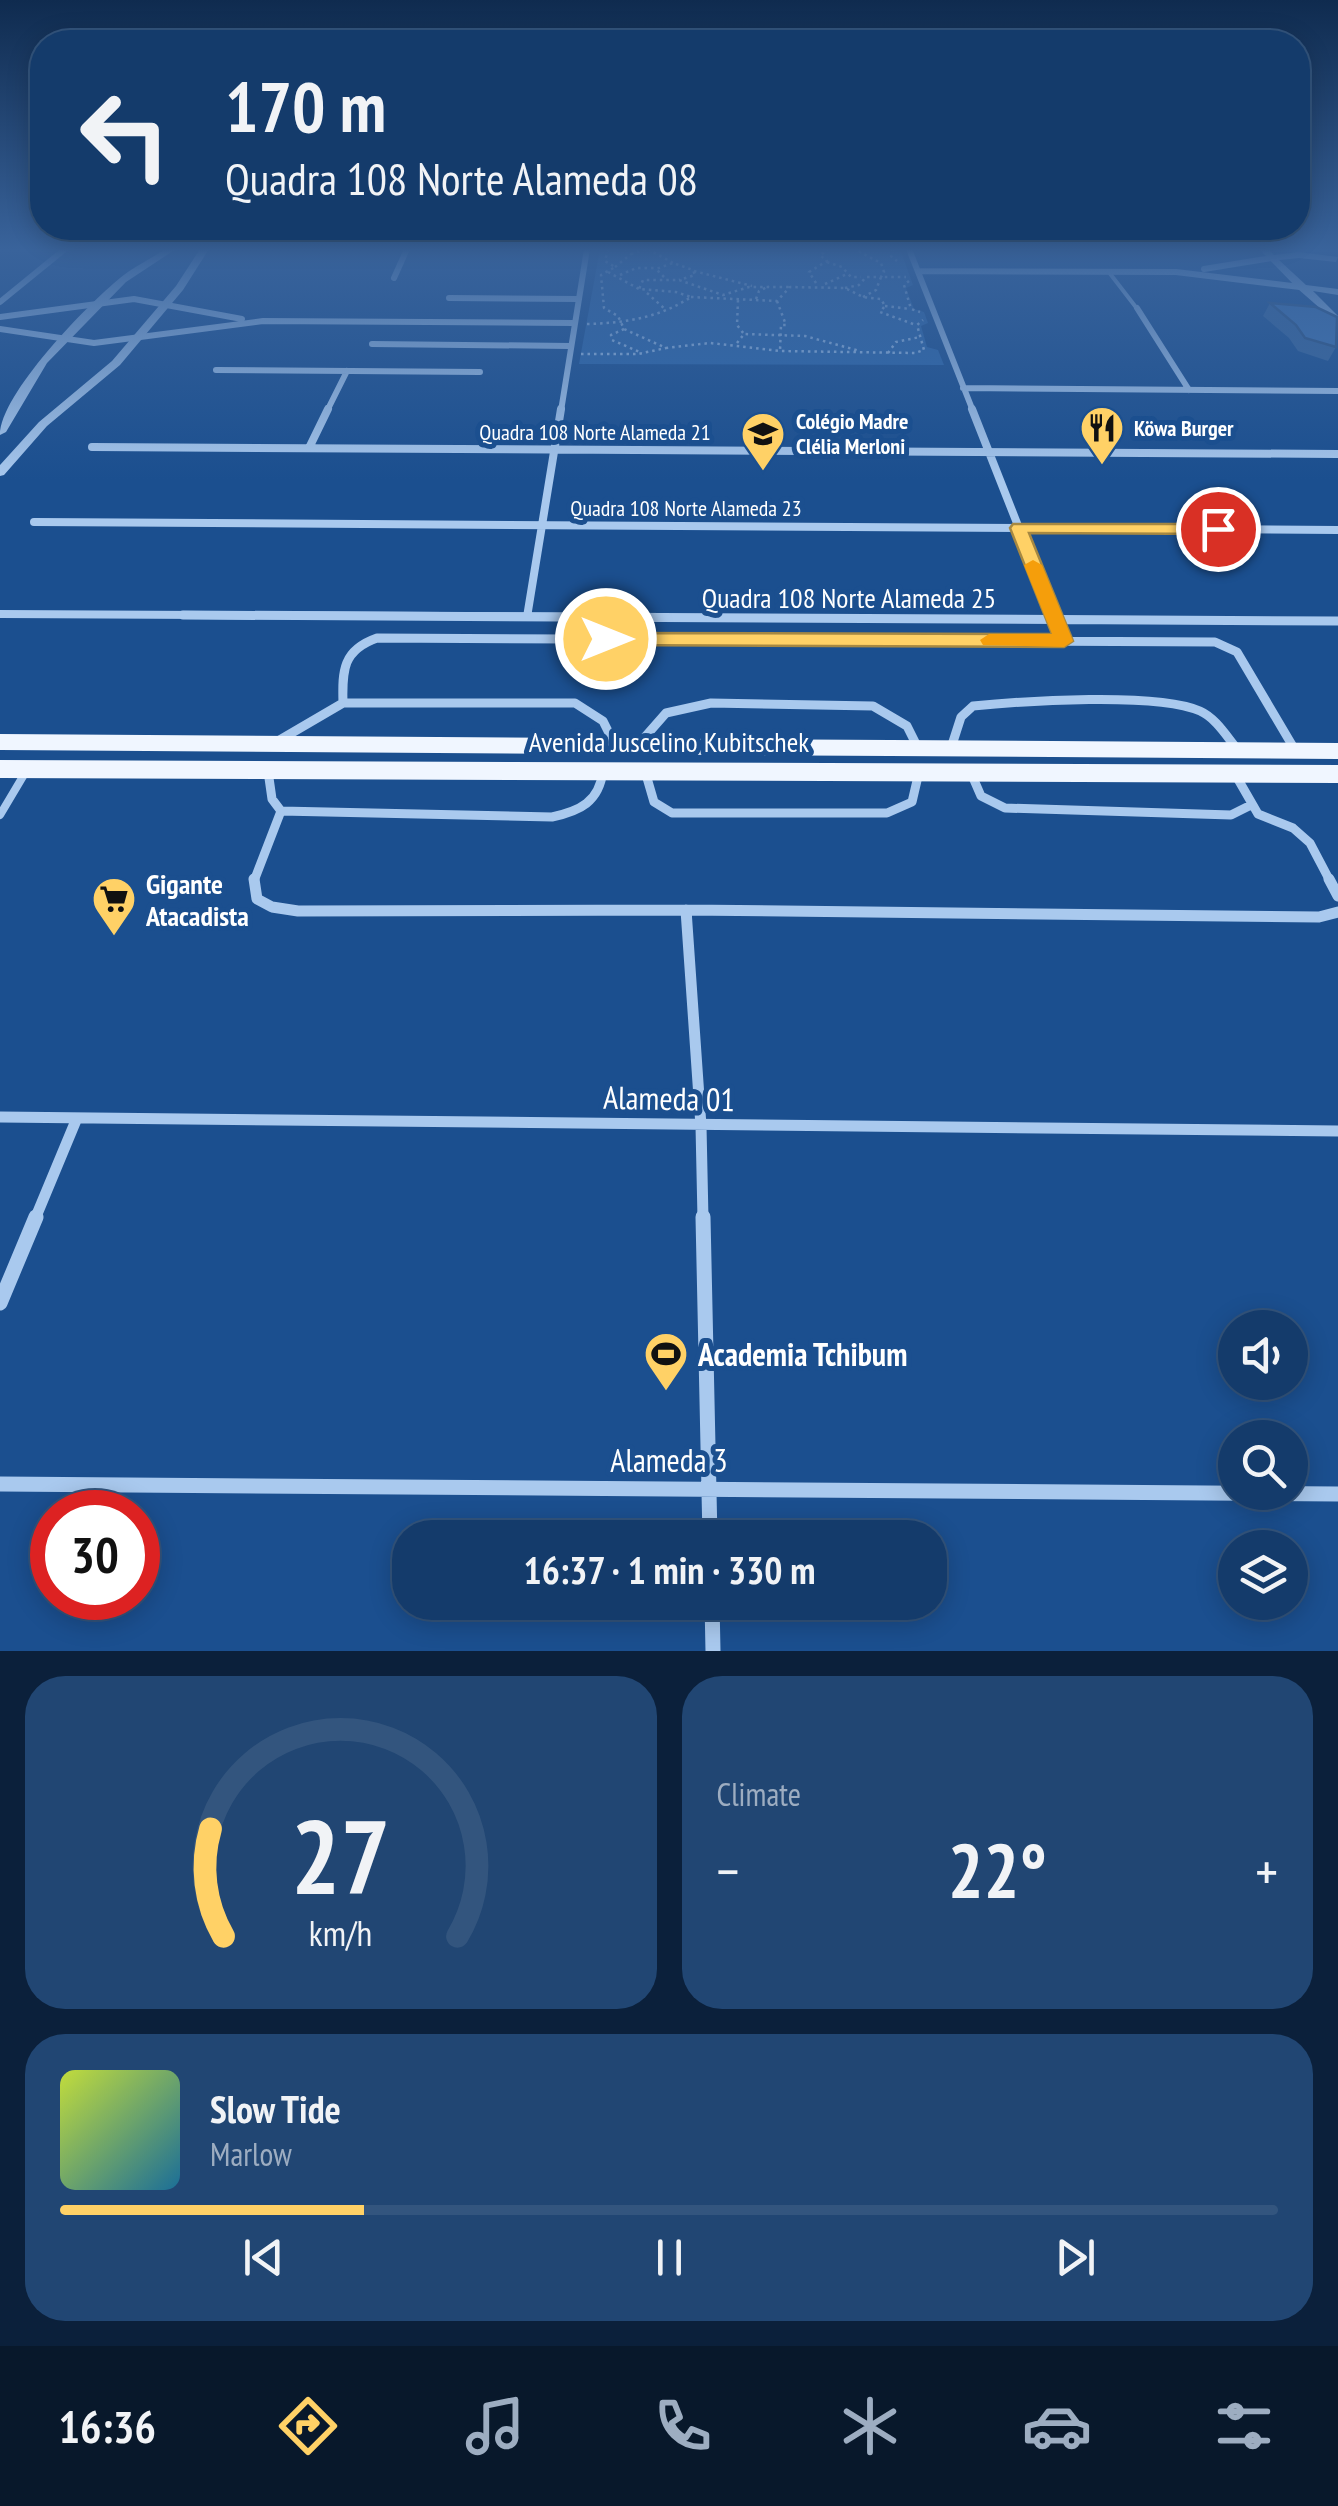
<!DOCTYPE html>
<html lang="en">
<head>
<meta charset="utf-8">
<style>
	:root { --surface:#143b6b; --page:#214673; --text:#f1f3f6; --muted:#9dadc1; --line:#33557e; --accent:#ffd166 }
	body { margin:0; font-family:"PT Sans Narrow",sans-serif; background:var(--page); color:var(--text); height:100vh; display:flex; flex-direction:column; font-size:38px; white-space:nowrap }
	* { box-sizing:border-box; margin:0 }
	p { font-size:32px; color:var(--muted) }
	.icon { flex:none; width:55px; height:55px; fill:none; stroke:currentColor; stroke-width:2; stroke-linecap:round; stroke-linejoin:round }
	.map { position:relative; height:1651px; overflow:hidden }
	.panel { display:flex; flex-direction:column; gap:25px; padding:25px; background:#0b203b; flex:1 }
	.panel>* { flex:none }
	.hud { position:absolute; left:30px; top:30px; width:1280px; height:210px; border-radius:40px; box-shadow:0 5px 25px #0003,0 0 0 2px var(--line); background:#143b6b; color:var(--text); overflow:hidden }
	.buttons { position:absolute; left:1218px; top:1310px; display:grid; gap:20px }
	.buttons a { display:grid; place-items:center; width:90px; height:90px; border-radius:50%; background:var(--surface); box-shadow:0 5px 25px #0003,0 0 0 2px var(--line); font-size:50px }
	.speed { position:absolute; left:30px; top:1490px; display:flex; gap:20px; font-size:50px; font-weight:700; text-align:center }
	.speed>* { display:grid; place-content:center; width:130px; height:130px; border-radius:50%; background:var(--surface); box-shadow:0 5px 25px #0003,0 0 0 2px var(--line); line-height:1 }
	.speed .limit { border:15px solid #d22; background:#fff; color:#111 }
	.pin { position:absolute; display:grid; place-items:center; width:85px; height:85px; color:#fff; margin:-42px; border:5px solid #fff; border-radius:50%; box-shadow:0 2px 10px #0007 }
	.me { position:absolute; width:110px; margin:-55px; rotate:90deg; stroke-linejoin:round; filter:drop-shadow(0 0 8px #0008) }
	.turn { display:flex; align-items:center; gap:35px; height:210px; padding:0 30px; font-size:45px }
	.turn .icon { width:130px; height:130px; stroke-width:2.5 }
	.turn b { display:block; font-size:70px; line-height:85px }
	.big { font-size:75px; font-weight:800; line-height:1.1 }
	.panel .widget { flex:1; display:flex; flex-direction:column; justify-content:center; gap:15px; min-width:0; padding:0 35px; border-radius:40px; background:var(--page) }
	.panel .dial { align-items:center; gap:0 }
	.dial svg { height:260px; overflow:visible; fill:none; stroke:var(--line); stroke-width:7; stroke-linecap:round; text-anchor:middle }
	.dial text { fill:var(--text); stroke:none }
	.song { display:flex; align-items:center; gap:30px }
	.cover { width:120px; height:120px; border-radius:15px; background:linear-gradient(135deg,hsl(70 70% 55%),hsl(200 70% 35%)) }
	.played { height:10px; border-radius:5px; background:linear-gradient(90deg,var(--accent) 25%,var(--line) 25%) }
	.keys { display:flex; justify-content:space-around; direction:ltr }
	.heat { display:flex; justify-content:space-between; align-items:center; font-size:55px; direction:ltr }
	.panel .tiles { flex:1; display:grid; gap:25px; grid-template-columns:1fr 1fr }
	.widget:last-child { grid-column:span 2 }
	.trip { position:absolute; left:392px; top:1520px; width:555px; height:100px; border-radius:40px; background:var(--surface); box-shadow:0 5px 25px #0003,0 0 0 2px var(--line); font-weight:800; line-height:100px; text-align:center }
	.tab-bar { display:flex; height:160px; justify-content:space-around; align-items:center; background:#08182b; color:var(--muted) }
	.tab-bar .icon { width:70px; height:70px }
	.tab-bar .current { color:var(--accent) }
	.tab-bar b { font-size:45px; color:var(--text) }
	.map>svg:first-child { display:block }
</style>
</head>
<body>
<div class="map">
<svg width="1338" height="1651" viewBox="0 0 1338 1651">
	<rect width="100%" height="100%" fill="#1b4f8f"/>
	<!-- green -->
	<path fill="#2e69ad" d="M 600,249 L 900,249 L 913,285 L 906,288 L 914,309 L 924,312 L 928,323 L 921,326 L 927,347 L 938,350 L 944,365 L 579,364 Z"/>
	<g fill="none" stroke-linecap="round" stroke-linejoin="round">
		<!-- path -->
		<path stroke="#a9c9ee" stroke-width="2.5" stroke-dasharray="2.5 4" stroke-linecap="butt" d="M 608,249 L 605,261 L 615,267 L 601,275 L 604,308 L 618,316 L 624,329 L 666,348 L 710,343 L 780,351 L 915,353 L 924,350 L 917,325 L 923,320
			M 648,249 L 673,263
			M 893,249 L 891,256 L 897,261
			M 631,254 L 647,249
			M 827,262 L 842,267 L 851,277 L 861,277
			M 615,267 L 631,254 L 626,249
			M 694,271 L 752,286
			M 608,272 L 639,289
			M 620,275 L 636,268 L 657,268
			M 664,277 L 656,269 L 673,263 L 693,270 L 695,275 L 679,280
			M 909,281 L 904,285 L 911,309 L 920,312
			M 816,283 L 809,272 L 827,261 L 820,255 L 829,249
			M 825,284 L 847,274
			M 845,288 L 859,285 L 866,277 L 881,277 L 884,272 L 881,263 L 854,249
			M 647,293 L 666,310
			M 691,297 L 777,301 L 790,287 L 845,288 L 863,297 L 881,299 L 885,306 L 880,312 L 916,325
			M 863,297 L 876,290 L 881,277 L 906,277
			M 756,299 L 759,291 L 769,286
			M 738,300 L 737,325 L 744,334
			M 777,301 L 786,325 L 781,325 L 780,351
			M 885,306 L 910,309
			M 587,324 C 624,323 659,318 691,297 L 676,292 L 639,289 L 643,280 L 679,280 L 723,295 L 749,287 L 790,287
			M 624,329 L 611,335 L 612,340 L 642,353
			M 737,343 L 744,334 L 805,336 L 860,351
			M 888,353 L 896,342 L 920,337
			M 581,354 L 638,354 L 666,348"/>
		<!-- service-far1 -->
		<path stroke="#a9c9ee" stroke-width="4" d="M 1108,271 L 1135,306"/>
		<!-- service -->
		<path stroke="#a9c9ee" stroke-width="8" d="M 0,815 L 25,773"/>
		<!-- minor-far4 -->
		<path stroke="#a9c9ee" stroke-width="6" d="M 909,249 L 973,411
			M 1204,269 L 1272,258
			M 918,271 L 1176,272 L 1300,287
			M 394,278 L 407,249
			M 449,298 L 579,299
			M 0,302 L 65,249
			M 1137,308 L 1189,390
			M 0,317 L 134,299 L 242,319
			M 0,329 L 94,343 L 263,321 L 574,323
			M 372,344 L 570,346
			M 216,370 L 480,372
			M 963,388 L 1338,391
			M 327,411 L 347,371
			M 561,411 L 587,249"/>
		<!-- minor-far3 -->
		<path stroke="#a9c9ee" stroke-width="8" d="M 972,409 L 1054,617
			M 92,447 L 1338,454
			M 309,448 L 328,409
			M 34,522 L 1338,530
			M 0,614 L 661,617
			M 527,617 L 561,409"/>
		<!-- minor-far2 -->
		<path stroke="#a9c9ee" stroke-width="9" d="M 183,615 L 1338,621
			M 1053,615 L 1063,641
			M 343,703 C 342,670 343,650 377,638 L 1215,642 L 1237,652 L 1295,750
			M 278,741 L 343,703 L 575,703 L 603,721 L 616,747
			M 637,746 L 666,713 L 711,703 L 873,706 L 907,726 L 918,748
			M 951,748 L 961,717 L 973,706 C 1023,701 1157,692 1200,711 C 1216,718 1227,737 1238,750
			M 645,771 L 654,802 L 672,813 L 887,813 L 912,802 L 919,772
			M 971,773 L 981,796 L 1005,808 L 1231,815 L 1251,805
			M 1235,774 L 1258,814 L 1293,828 L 1310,843 L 1330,881
			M 281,811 L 552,817 C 580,811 599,802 603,771
			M 254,881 L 281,811 L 272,799 L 268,771"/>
		<!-- minor-far1 -->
		<path stroke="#a9c9ee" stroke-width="11" d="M 254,879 L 257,899 L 272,907 L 298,911 L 686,910 L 1319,917 L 1338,912
			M 1329,879 L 1338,896
			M 686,910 L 701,1126 L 703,1219
			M 0,1117 L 1338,1131
			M 35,1219 L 77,1118"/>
		<!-- minor -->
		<path stroke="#a9c9ee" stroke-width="15" d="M 703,1217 L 710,1538
			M 0,1303 L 36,1217
			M 0,1484 L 1338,1494
			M 712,1602 L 713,1651"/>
		<!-- tertiary -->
		<path fill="#a9c9ee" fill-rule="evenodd" d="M 165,249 L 176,249 L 126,282 L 47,363 L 6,432 L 0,435 C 0,394 87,305 120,278 C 133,267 151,259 165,249 Z
			M 200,249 L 209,249 L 183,290 L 120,365 L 47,426 L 4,475 L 0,476 L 0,465 L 39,422 L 112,361 L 176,286 Z
			M 1259,249 L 1268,249 L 1274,255 L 1299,252 L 1338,257 L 1336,262 L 1299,258 L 1279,260 L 1306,285 L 1338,289 L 1338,295 L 1313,291 L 1338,316 L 1338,324 L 1298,289 Z"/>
		<!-- primary -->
		<path fill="#f0f6ff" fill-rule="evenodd" d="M 0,734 L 1338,743 L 1338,759 L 0,750 Z
			M 0,760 L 1338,765 L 1338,783 L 0,778 Z"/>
	</g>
	<!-- wall -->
	<path fill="#3a679d" d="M 1270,303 L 1336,347 L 1328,361 L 1298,351 L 1289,338 L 1263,316 Z"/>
	<!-- building -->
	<path fill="#4478b7" stroke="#305480" stroke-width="2.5" d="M 1270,303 L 1316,307 L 1337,317 L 1336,347 L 1305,338 L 1296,325 Z"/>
	<!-- sky -->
	<linearGradient id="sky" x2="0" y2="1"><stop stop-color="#0f2b4f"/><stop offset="0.52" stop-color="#39639b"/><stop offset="1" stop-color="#39639b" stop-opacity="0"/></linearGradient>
	<rect width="1338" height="480" fill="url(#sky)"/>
	<!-- route -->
	<path fill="#ffd166" stroke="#a68842" stroke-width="2.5" d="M 1013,524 L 1218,524 L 1227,529 L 1218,534 L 1029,533 L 1073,641 L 1064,647 L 606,645 L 596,639 L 606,633 L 1052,634 L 1010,528 Z"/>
	<!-- slow -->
	<path fill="#f59e0b" d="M 1033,560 L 1042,565 L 1073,641 L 1064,647 L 983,645 L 980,640 L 989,634 L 1052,634 L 1024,565 Z"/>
	<!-- icons -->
	<defs>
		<symbol id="restaurant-pin" viewBox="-11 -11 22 30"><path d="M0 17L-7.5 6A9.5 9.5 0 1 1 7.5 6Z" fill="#ffd166" stroke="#1b4f8f"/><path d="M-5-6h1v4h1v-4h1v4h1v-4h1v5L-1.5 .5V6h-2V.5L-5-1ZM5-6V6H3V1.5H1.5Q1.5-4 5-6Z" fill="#111"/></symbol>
		<symbol id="school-pin" viewBox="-11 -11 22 30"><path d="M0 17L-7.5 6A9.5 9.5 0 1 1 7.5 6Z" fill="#ffd166" stroke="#1b4f8f"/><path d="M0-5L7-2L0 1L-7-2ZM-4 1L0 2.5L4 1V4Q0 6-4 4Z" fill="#111"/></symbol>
		<symbol id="supermarket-pin" viewBox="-11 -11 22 30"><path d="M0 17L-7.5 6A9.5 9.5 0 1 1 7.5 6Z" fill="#ffd166" stroke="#1b4f8f"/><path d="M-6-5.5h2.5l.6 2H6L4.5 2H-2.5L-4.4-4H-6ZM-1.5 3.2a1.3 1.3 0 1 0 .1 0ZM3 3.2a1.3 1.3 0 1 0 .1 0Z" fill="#111"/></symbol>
		<symbol id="stadium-pin" viewBox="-11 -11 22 30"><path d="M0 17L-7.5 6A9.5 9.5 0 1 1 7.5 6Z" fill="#ffd166" stroke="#1b4f8f"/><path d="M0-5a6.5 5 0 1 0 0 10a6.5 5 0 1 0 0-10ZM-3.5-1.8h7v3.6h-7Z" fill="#111"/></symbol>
	</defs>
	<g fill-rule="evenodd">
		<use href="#restaurant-pin" x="1077" y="403" width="50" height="68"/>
		<use href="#school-pin" x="738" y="409" width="50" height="68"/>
		<use href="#supermarket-pin" x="89" y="874" width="50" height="68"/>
		<use href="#stadium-pin" x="641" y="1329" width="50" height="68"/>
	</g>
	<g text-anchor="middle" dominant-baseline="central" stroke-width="10" stroke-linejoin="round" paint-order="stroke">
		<!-- far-poi labels -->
		<g font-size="22" font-weight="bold" fill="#fff" stroke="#1b4f8f" text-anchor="start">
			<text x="796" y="421">Colégio Madre<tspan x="796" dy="25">Clélia Merloni</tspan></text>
			<text x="1134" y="428">Köwa Burger</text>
		</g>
		<!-- far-street labels -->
		<g font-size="22" fill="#fff" stroke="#1b4f8f">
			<text x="595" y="432">Quadra 108 Norte Alameda 21</text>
			<text x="686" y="508">Quadra 108 Norte Alameda 23</text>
		</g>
		<!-- street labels -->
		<g font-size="28" fill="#fff" stroke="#1b4f8f">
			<text x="849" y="597">Quadra 108 Norte Alameda 25</text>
			<text x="669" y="741">Avenida Juscelino Kubitschek</text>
		</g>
		<!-- poi labels -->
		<g font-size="28" font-weight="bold" fill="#fff" stroke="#1b4f8f" text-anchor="start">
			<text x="146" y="883">Gigante<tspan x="146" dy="32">Atacadista</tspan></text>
		</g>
		<!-- near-street labels -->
		<g font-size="32" fill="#fff" stroke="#1b4f8f">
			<text transform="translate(669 1098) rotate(1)">Alameda 01</text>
			<text x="669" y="1460">Alameda 3</text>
		</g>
		<!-- near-poi labels -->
		<g font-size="32" font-weight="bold" fill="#fff" stroke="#1b4f8f" text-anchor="start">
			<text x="698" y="1354">Academia Tchibum</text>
		</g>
	</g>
</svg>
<div class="buttons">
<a><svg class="icon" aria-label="sound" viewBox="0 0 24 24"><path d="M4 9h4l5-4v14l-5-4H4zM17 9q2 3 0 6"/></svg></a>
<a><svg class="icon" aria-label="search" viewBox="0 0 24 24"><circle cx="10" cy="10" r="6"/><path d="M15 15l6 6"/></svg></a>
<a><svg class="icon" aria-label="layers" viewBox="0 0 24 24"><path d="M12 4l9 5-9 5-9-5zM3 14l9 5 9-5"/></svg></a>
</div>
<div class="speed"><div class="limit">30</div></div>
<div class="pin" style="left:1218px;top:529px;background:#d93025"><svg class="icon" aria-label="arrive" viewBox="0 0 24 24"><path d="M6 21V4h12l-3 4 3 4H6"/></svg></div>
<svg class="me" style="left:606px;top:639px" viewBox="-20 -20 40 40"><circle r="17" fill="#ffd166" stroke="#fff" stroke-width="3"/><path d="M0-11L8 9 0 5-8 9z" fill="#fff"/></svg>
<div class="trip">16:37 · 1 min · 330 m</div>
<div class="hud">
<div class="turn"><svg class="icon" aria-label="left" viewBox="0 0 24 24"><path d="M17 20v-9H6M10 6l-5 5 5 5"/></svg><div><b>170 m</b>Quadra 108 Norte Alameda 08</div></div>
</div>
</div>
<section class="panel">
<div class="tiles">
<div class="widget dial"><svg viewBox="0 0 100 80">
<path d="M14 69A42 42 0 1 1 86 69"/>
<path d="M14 69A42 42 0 0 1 10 36" stroke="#ffd166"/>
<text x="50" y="56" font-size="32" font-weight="700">27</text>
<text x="50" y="72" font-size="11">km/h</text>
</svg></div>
<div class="widget"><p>Climate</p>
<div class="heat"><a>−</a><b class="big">22°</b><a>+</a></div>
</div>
<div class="widget">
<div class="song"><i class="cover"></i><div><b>Slow Tide</b><p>Marlow</p></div></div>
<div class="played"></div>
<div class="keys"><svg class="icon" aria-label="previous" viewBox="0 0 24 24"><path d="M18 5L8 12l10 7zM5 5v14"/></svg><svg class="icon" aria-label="pause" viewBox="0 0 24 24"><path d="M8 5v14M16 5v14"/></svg><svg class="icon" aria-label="next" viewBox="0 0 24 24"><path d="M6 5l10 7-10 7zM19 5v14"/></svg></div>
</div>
</div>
</section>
<nav class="tab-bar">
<b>16:36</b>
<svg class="icon current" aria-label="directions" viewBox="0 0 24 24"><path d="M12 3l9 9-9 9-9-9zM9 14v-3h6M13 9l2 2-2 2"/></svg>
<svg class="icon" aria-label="music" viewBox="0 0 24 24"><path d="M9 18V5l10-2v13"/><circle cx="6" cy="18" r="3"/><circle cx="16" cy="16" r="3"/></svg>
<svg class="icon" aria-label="phone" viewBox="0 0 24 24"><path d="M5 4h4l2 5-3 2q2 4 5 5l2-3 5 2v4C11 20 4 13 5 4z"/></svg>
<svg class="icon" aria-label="climate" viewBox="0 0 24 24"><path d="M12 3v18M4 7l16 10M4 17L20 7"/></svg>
<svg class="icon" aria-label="car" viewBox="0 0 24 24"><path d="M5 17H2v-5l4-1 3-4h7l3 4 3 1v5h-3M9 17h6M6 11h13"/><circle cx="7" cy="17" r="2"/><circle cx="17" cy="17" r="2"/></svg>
<svg class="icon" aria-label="filters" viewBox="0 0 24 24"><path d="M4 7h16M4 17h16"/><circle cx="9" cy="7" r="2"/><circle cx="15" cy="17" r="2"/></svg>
</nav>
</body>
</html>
